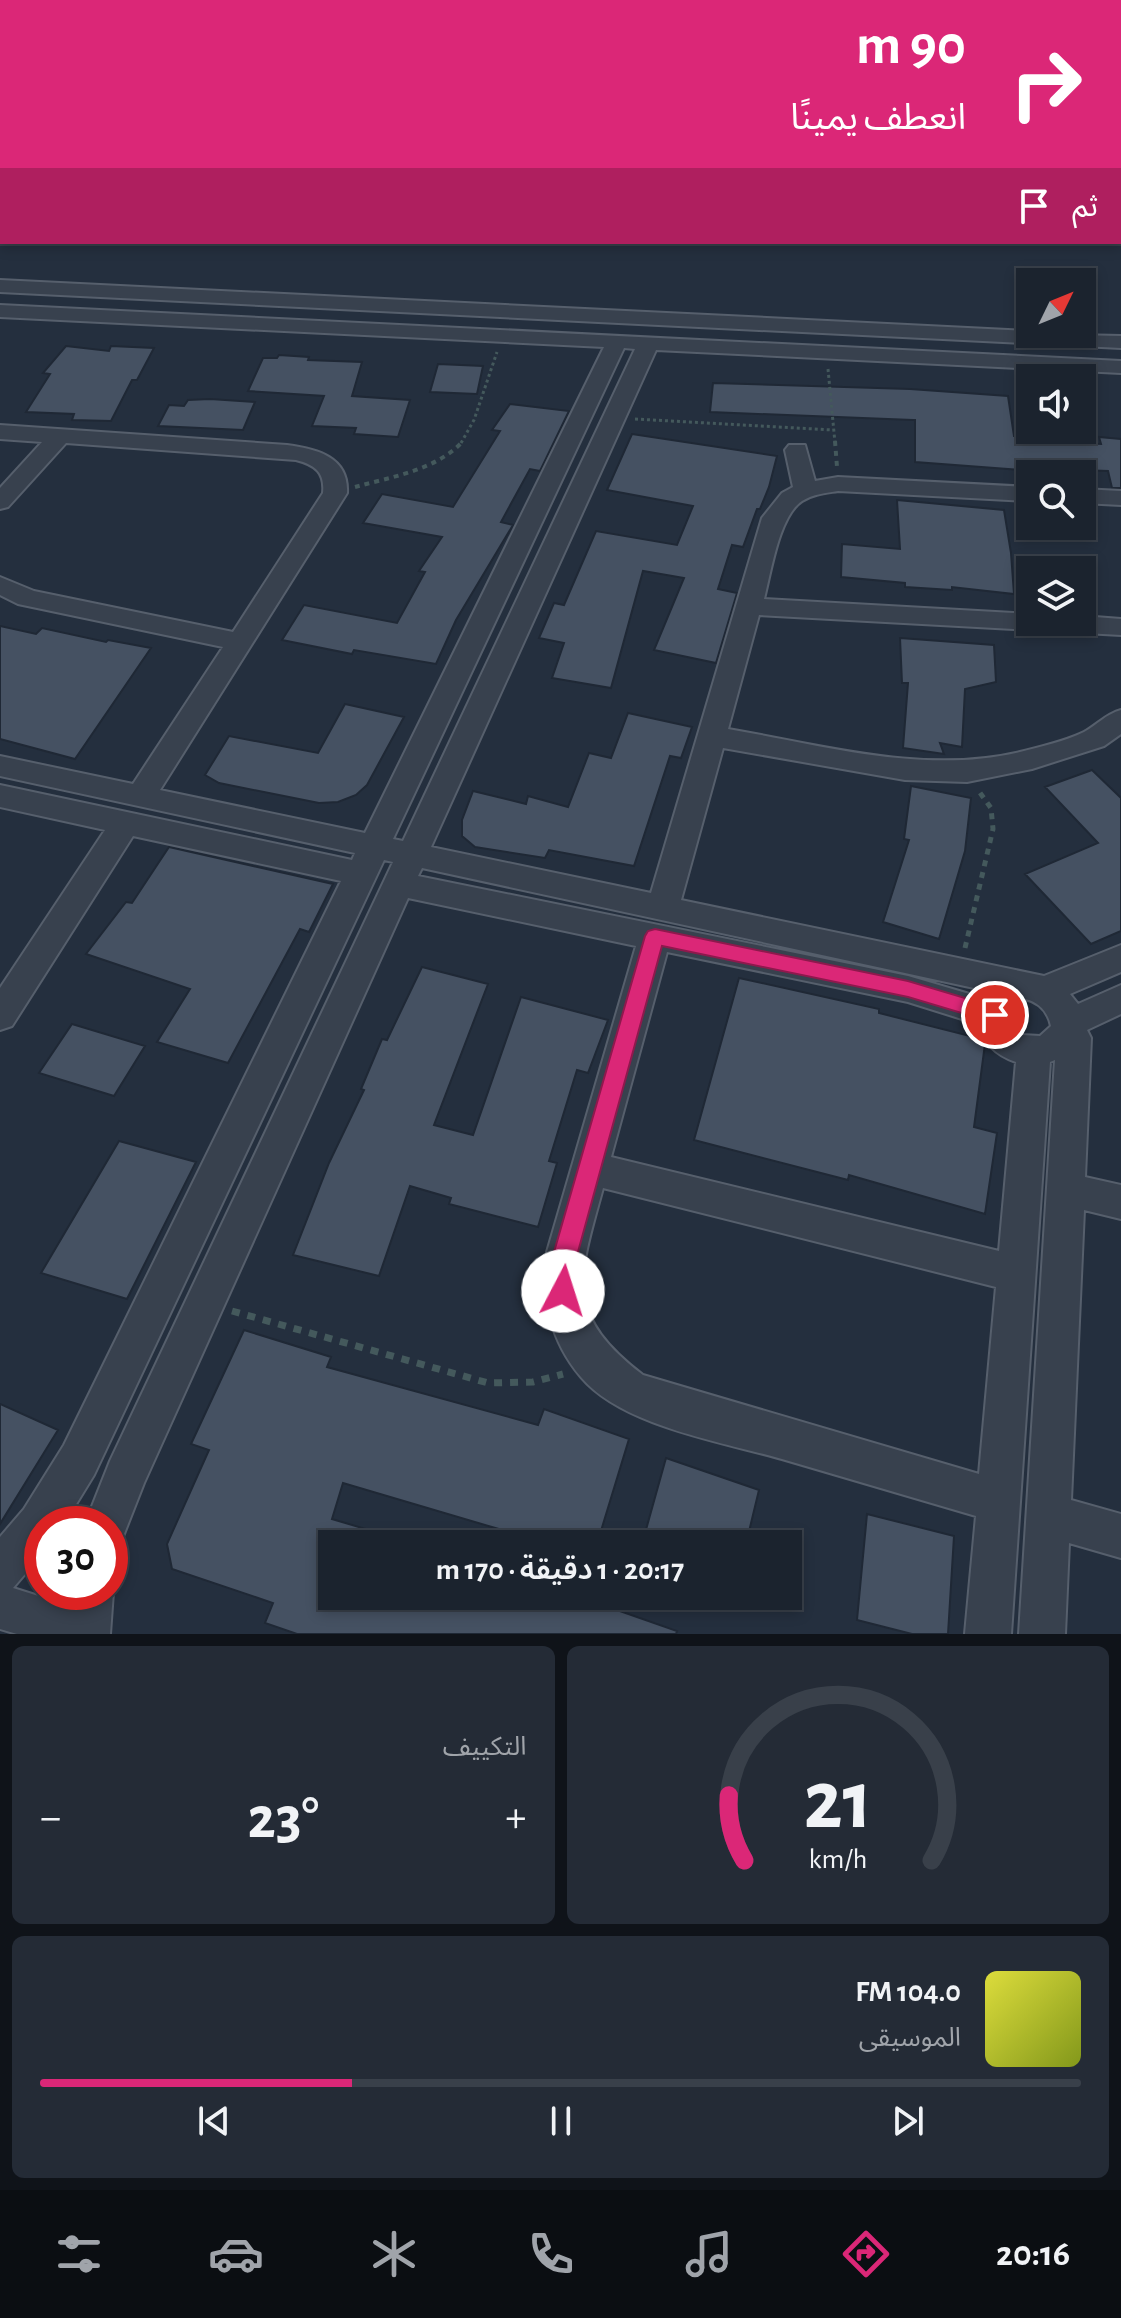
<!DOCTYPE html>
<html lang="ar">
<head>
<meta charset="utf-8">
<style>
	:root { --surface:#1b232e; --page:#242b36; --text:#f1f3f6; --muted:#a0a4aa; --line:#39404a; --accent:#db2777 }
	body { margin:0; font-family:"Alegreya Sans","Noto Sans Arabic",sans-serif; background:var(--page); color:var(--text); direction:rtl; height:100vh; display:flex; flex-direction:column; font-size:30px; white-space:nowrap }
	* { box-sizing:border-box; margin:0 }
	p { font-size:26px; color:var(--muted) }
	.icon { flex:none; width:44px; height:44px; fill:none; stroke:currentColor; stroke-width:2; stroke-linecap:round; stroke-linejoin:round }
	.map { position:relative; height:1634px; overflow:hidden; direction:ltr }
	.sheet { display:flex; flex-direction:column; gap:12px; padding:12px; background:#0f1319; flex:1 }
	.sheet>* { flex:none }
	.top-card { position:absolute; left:0px; top:0px; width:1122px; height:244px; box-shadow:0 4px 12px #0003,0 0 0 2px var(--line); direction:rtl; background:#db2777; color:#fff; overflow:hidden }
	.needle { width:52px; rotate:47deg }
	.tools { position:absolute; left:1016px; top:268px; display:grid; gap:16px }
	.tools a { display:grid; place-items:center; width:80px; height:80px; border-radius:0px; background:var(--surface); box-shadow:0 4px 12px #0003,0 0 0 2px var(--line); font-size:40px }
	.speed { position:absolute; left:24px; top:1506px; display:flex; gap:16px; font-size:40px; font-weight:700; text-align:center }
	.speed>* { display:grid; place-content:center; width:104px; height:104px; border-radius:50%; background:var(--surface); box-shadow:0 4px 12px #0003,0 0 0 2px var(--line); line-height:1 }
	.speed .limit { border:12px solid #d22; background:#fff; color:#111 }
	.pin { position:absolute; display:grid; place-items:center; width:68px; height:68px; color:#fff; margin:-34px; border:4px solid #fff; border-radius:50%; box-shadow:0 2px 8px #0007 }
	.me { position:absolute; width:88px; margin:-44px; rotate:5deg; stroke-linejoin:round; filter:drop-shadow(0 0 6px #0008) }
	.turn { display:flex; align-items:center; gap:28px; height:168px; padding:0 24px; font-size:36px }
	.turn .icon { width:104px; height:104px; stroke-width:2.5 }
	.turn b { display:block; font-size:56px; line-height:68px }
	.then { display:flex; align-items:center; height:76px; padding:0 24px; background:#0003; gap:16px; font-size:30px }
	.big { font-size:60px; font-weight:600; line-height:1.1 }
	.sheet .tile { flex:1; display:flex; flex-direction:column; justify-content:center; gap:12px; min-width:0; padding:0 28px; border-radius:12px; background:var(--page) }
	.sheet .dial { align-items:center; gap:0 }
	.dial svg { height:208px; overflow:visible; fill:none; stroke:var(--line); stroke-width:7; stroke-linecap:round; text-anchor:middle }
	.dial text { fill:var(--text); stroke:none }
	.song { display:flex; align-items:center; gap:24px }
	.cover { width:96px; height:96px; border-radius:12px; background:linear-gradient(135deg,hsl(60 70% 55%),hsl(70 70% 35%)) }
	.played { height:8px; border-radius:4px; background:linear-gradient(90deg,var(--accent) 30%,var(--line) 30%) }
	.keys { display:flex; justify-content:space-around; direction:ltr }
	.heat { display:flex; justify-content:space-between; align-items:center; font-size:44px; direction:ltr }
	.sheet .tiles { flex:1; display:grid; gap:12px; grid-template-columns:1fr 1fr }
	.tile:last-child { grid-column:span 2 }
	.trip { position:absolute; left:318px; top:1530px; width:484px; height:80px; border-radius:0px; background:var(--surface); box-shadow:0 4px 12px #0003,0 0 0 2px var(--line); font-weight:600; line-height:80px; text-align:center; direction:rtl }
	.tabs { display:flex; height:128px; justify-content:space-around; align-items:center; background:#0b0e12; color:var(--muted) }
	.tabs .icon { width:56px; height:56px }
	.tabs .selected { color:var(--accent) }
	.tabs b { font-size:36px; color:var(--text) }
	.map>svg:first-child { display:block }
</style>
</head>
<body>
<div class="map">
<svg width="1121" height="1634" viewBox="0 0 1121 1634">
	<rect width="100%" height="100%" fill="#242f3e"/>
	<!-- building -->
	<path fill="#455162" stroke="#1f2835" stroke-width="2" d="M 66,346 L 109,351 L 111,346 L 154,348 L 137,380 L 132,380 L 111,421 L 72,420 L 74,414 L 26,412 L 50,374 L 43,373 Z
		M 279,355 L 309,357 L 308,360 L 362,362 L 352,396 L 410,400 L 398,437 L 354,434 L 356,428 L 312,426 L 324,396 L 248,391 L 263,358 L 277,358 Z
		M 438,364 L 483,366 L 477,394 L 430,392 Z
		M 713,383 L 910,389 L 1008,396 L 1014,436 L 1022,436 L 1022,440 L 1101,444 L 1099,437 L 1121,439 L 1121,488 L 1112,488 L 1108,471 L 1079,470 L 1080,474 L 1036,474 L 1035,471 L 915,462 L 915,420 L 913,420 L 710,412 Z
		M 210,399 L 255,402 L 243,430 L 158,426 L 169,405 L 184,406 L 188,400 Z
		M 510,404 L 569,411 L 540,471 L 530,469 L 501,522 L 513,525 L 456,620 L 436,664 L 354,650 L 352,654 L 282,640 L 304,605 L 397,623 L 425,572 L 419,571 L 442,537 L 363,523 L 382,494 L 453,507 L 500,431 L 492,430 Z
		M 632,434 L 777,456 L 769,487 L 760,509 L 757,509 L 743,547 L 732,545 L 718,589 L 737,593 L 716,663 L 654,650 L 684,578 L 643,571 L 611,688 L 552,678 L 564,643 L 539,638 L 554,603 L 564,605 L 596,531 L 677,545 L 693,506 L 607,490 Z
		M 897,500 L 1004,510 L 1011,553 L 1014,594 L 952,587 L 952,590 L 905,587 L 905,583 L 841,577 L 842,544 L 900,549 Z
		M 0,626 L 36,634 L 42,628 L 106,642 L 108,640 L 151,648 L 75,759 L 0,739 Z
		M 900,638 L 994,645 L 996,682 L 965,689 L 962,747 L 940,743 L 944,754 L 903,748 L 908,683 L 902,683 Z
		M 345,704 L 404,717 L 367,785 L 356,795 L 338,802 L 319,803 L 219,783 L 205,775 L 229,736 L 318,753 Z
		M 628,713 L 692,727 L 681,758 L 670,756 L 634,866 L 549,850 L 545,858 L 475,847 L 462,836 L 462,820 L 473,791 L 526,804 L 528,796 L 568,807 L 589,753 L 611,758 Z
		M 1092,770 L 1121,798 L 1121,931 L 1091,944 L 1025,874 L 1098,843 L 1045,787 Z
		M 911,786 L 971,798 L 965,851 L 939,939 L 883,922 L 909,840 L 904,839 Z
		M 169,847 L 333,884 L 309,932 L 300,929 L 228,1063 L 157,1042 L 190,989 L 86,954 L 126,902 L 132,903 Z
		M 422,967 L 488,984 L 434,1125 L 473,1135 L 521,997 L 608,1020 L 588,1073 L 577,1070 L 549,1161 L 557,1163 L 538,1227 L 449,1204 L 451,1198 L 410,1186 L 379,1276 L 293,1255 L 329,1163 L 364,1090 L 361,1089 L 382,1039 L 387,1040 Z
		M 739,978 L 879,1009 L 879,1013 L 982,1039 L 985,1044 L 974,1127 L 997,1133 L 985,1214 L 849,1175 L 848,1180 L 694,1140 Z
		M 72,1024 L 145,1046 L 114,1096 L 39,1073 Z
		M 119,1141 L 196,1162 L 127,1299 L 41,1273 Z
		M 244,1330 L 331,1357 L 327,1367 L 538,1425 L 544,1409 L 629,1439 L 597,1544 L 523,1544 L 500,1535 L 502,1530 L 343,1483 L 332,1519 L 399,1539 L 398,1544 L 332,1544 L 332,1596 L 602,1596 L 600,1604 L 677,1631 L 676,1634 L 297,1634 L 265,1623 L 273,1603 L 172,1569 L 167,1544 L 209,1450 L 191,1444 Z
		M 0,1404 L 58,1430 L 0,1524 Z
		M 666,1458 L 759,1490 L 746,1544 L 642,1544 Z
		M 867,1514 L 954,1536 L 948,1634 L 912,1634 L 857,1620 Z"/>
	<g fill="none" stroke-linecap="round" stroke-linejoin="round">
		<defs>
			<path id="minor" d="M 0,280 L 1030,331 L 1030,334 L 1121,336 L 1121,348 L 0,292 Z
				M 0,305 L 1121,361 L 1121,373 L 656,350 L 431,847 L 651,893 L 762,518 L 782,493 L 793,487 L 785,450 L 789,445 L 805,445 L 815,481 L 838,477 L 1030,487 L 1030,501 L 838,491 C 826,493 813,494 802,501 C 779,516 771,572 764,599 L 1030,614 L 1030,622 L 1082,622 L 1082,616 L 1121,619 L 1121,635 L 759,615 L 728,729 C 823,745 924,775 1020,752 C 1040,747 1066,741 1084,732 C 1097,725 1106,714 1121,710 L 1121,734 L 1104,746 L 1032,769 L 967,782 L 905,780 L 723,748 L 681,900 L 1044,976 L 1121,945 L 1121,972 L 1070,994 L 1078,1004 L 1121,985 L 1121,1014 L 1087,1030 L 1091,1038 L 1085,1177 L 1121,1185 L 1121,1219 L 1084,1210 L 1071,1500 L 1121,1514 L 1121,1558 L 1069,1543 L 1065,1634 L 1019,1634 L 1055,1060 L 1050,1062 L 1011,1634 L 965,1634 L 976,1516 C 911,1497 847,1478 782,1459 C 723,1442 622,1426 581,1377 C 549,1339 543,1300 547,1252 L 636,946 L 408,898 L 144,1483 L 122,1539 L 110,1544 L 110,1524 L 85,1524 L 110,1461 L 393,862 L 384,860 L 94,1475 L 64,1524 L 42,1524 L 42,1554 L 13,1588 L 67,1605 L 69,1592 L 110,1592 L 110,1584 L 113,1592 L 110,1634 L 17,1634 L 0,1629 L 0,1537 L 24,1509 L 64,1445 L 341,881 L 133,836 L 12,1026 L 0,1030 L 0,988 L 105,830 L 0,807 L 0,785 L 352,860 L 355,853 L 0,776 L 0,756 L 133,784 L 223,647 L 18,604 L 0,595 L 0,577 L 34,591 L 233,632 L 323,493 C 325,473 316,465 296,460 L 66,443 L 8,507 L 0,509 L 0,488 L 42,442 L 0,439 L 0,425 L 287,445 C 317,449 349,457 347,493 L 160,790 L 365,833 L 604,347 L 0,317 ZM 624,348 L 635,349 L 403,841 L 393,839 ZM 422,868 L 988,991 L 983,998 L 908,976 L 418,876 ZM 667,952 L 908,1002 L 981,1025 C 984,1045 998,1056 1016,1062 L 999,1251 L 611,1157 ZM 1025,999 C 1039,1002 1048,1012 1051,1026 L 1040,1036 L 1022,1035 L 1015,1026 L 1013,1009 ZM 603,1188 L 996,1287 L 979,1474 L 643,1375 C 562,1313 579,1276 603,1188 Z
				M 1082,489 L 1121,491 L 1121,505 L 1082,503 Z"/>
		</defs>
		<!-- minor casing -->
		<use href="#minor" stroke="#565f6c" stroke-width="4"/>
		<!-- path-far3 -->
		<path stroke="#44595c" stroke-width="3" stroke-dasharray="3 3" stroke-linecap="butt" d="M 828,369 L 835,443
			M 635,419 L 833,430
			M 461,443 L 474,420 L 497,352"/>
		<!-- path-far2 -->
		<path stroke="#44595c" stroke-width="4" stroke-dasharray="5 5" stroke-linecap="butt" d="M 835,441 L 837,467
			M 355,487 C 391,477 437,470 463,441"/>
		<!-- path-far1 -->
		<path stroke="#44595c" stroke-width="5" stroke-dasharray="6 6" stroke-linecap="butt" d="M 965,948 L 993,829 L 991,808 L 978,790"/>
		<!-- path -->
		<path stroke="#44595c" stroke-width="7" stroke-dasharray="8 8" stroke-linecap="butt" d="M 232,1311 L 488,1383 L 533,1382 L 563,1374"/>
		<!-- minor -->
		<use href="#minor" fill="#38414e" fill-rule="evenodd"/>
	</g>
	<!-- route -->
	<path fill="#db2777" stroke="#8e194d" stroke-width="2" d="M 655,929 L 908,981 L 1002,1009 L 1005,1015 L 1002,1021 L 995,1023 L 908,997 L 662,946 L 578,1252 L 571,1299 L 563,1302 L 554,1299 L 551,1291 L 554,1252 L 645,936 L 648,931 Z"/>
</svg>
<div class="tools">
<a><svg class="needle" viewBox="-14 -14 28 28"><path d="M0-13l5 13h-10z" fill="#e53935"/><path d="M0 13l5-13h-10z" fill="#a0a4aa"/></svg></a>
<a><svg class="icon" aria-label="sound" viewBox="0 0 24 24"><path d="M4 9h4l5-4v14l-5-4H4zM17 9q2 3 0 6"/></svg></a>
<a><svg class="icon" aria-label="search" viewBox="0 0 24 24"><circle cx="10" cy="10" r="6"/><path d="M15 15l6 6"/></svg></a>
<a><svg class="icon" aria-label="layers" viewBox="0 0 24 24"><path d="M12 4l9 5-9 5-9-5zM3 14l9 5 9-5"/></svg></a>
</div>
<div class="speed"><div class="limit">30</div></div>
<div class="pin" style="left:995px;top:1015px;background:#d93025"><svg class="icon" aria-label="arrive" viewBox="0 0 24 24"><path d="M6 21V4h12l-3 4 3 4H6"/></svg></div>
<svg class="me" style="left:563px;top:1291px" viewBox="-20 -20 40 40"><circle r="19" fill="#fff"/><path d="M0-13L10 11 0 6-10 11z" fill="#db2777"/></svg>
<div class="trip">20:17 · 1 دقيقة · 170 m</div>
<div class="top-card">
<div class="turn"><svg class="icon" aria-label="right" viewBox="0 0 24 24"><path d="M7 20v-9h11M14 6l5 5-5 5"/></svg><div><b>90 m</b>انعطف يمينًا</div></div>
<div class="then">ثم<svg class="icon" aria-label="arrive" viewBox="0 0 24 24"><path d="M6 21V4h12l-3 4 3 4H6"/></svg></div>
</div>
</div>
<section class="sheet">
<div class="tiles">
<div class="tile dial"><svg viewBox="0 0 100 80">
<path d="M14 69A42 42 0 1 1 86 69"/>
<path d="M14 69A42 42 0 0 1 8 44" stroke="#db2777"/>
<text x="50" y="56" font-size="32" font-weight="700">21</text>
<text x="50" y="72" font-size="11">km/h</text>
</svg></div>
<div class="tile"><p>التكييف</p>
<div class="heat"><a>−</a><b class="big">23°</b><a>+</a></div>
</div>
<div class="tile">
<div class="song"><i class="cover"></i><div><b>104.0 FM</b><p>الموسيقى</p></div></div>
<div class="played"></div>
<div class="keys"><svg class="icon" aria-label="previous" viewBox="0 0 24 24"><path d="M18 5L8 12l10 7zM5 5v14"/></svg><svg class="icon" aria-label="pause" viewBox="0 0 24 24"><path d="M8 5v14M16 5v14"/></svg><svg class="icon" aria-label="next" viewBox="0 0 24 24"><path d="M6 5l10 7-10 7zM19 5v14"/></svg></div>
</div>
</div>
</section>
<nav class="tabs">
<b>20:16</b>
<svg class="icon selected" aria-label="directions" viewBox="0 0 24 24"><path d="M12 3l9 9-9 9-9-9zM9 14v-3h6M13 9l2 2-2 2"/></svg>
<svg class="icon" aria-label="music" viewBox="0 0 24 24"><path d="M9 18V5l10-2v13"/><circle cx="6" cy="18" r="3"/><circle cx="16" cy="16" r="3"/></svg>
<svg class="icon" aria-label="phone" viewBox="0 0 24 24"><path d="M5 4h4l2 5-3 2q2 4 5 5l2-3 5 2v4C11 20 4 13 5 4z"/></svg>
<svg class="icon" aria-label="climate" viewBox="0 0 24 24"><path d="M12 3v18M4 7l16 10M4 17L20 7"/></svg>
<svg class="icon" aria-label="car" viewBox="0 0 24 24"><path d="M5 17H2v-5l4-1 3-4h7l3 4 3 1v5h-3M9 17h6M6 11h13"/><circle cx="7" cy="17" r="2"/><circle cx="17" cy="17" r="2"/></svg>
<svg class="icon" aria-label="filters" viewBox="0 0 24 24"><path d="M4 7h16M4 17h16"/><circle cx="9" cy="7" r="2"/><circle cx="15" cy="17" r="2"/></svg>
</nav>
</body>
</html>
